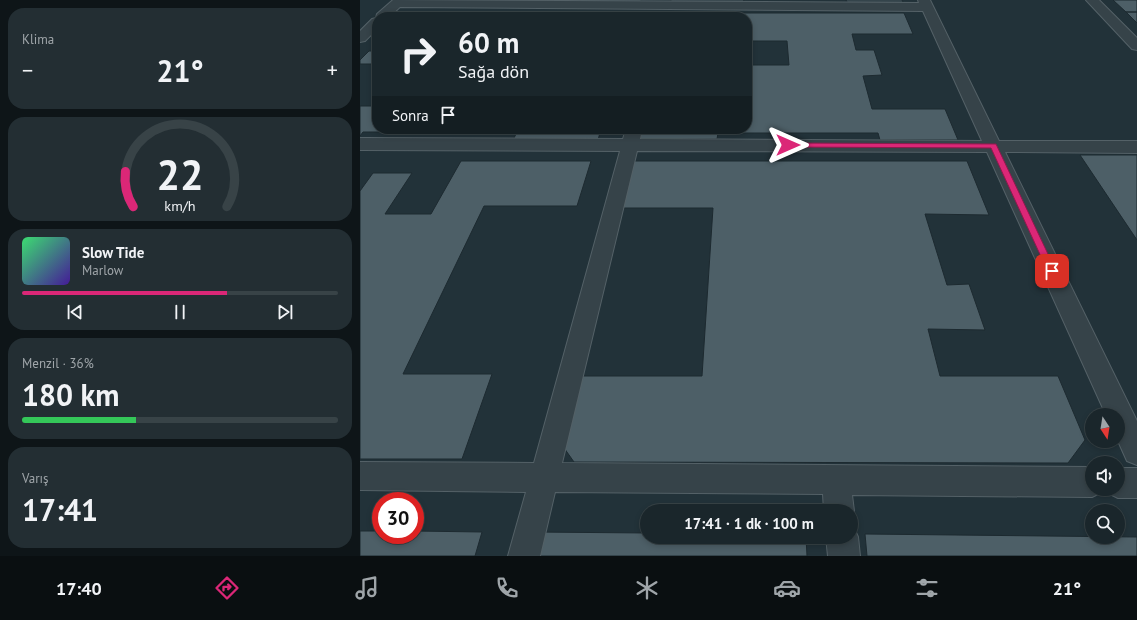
<!DOCTYPE html>
<html lang="tr">
<head>
<meta charset="utf-8">
<style>
	:root { --surface:#1a262b; --page:#232e33; --text:#f1f3f6; --muted:#9fa5a9; --line:#384347; --accent:#db2777 }
	body { margin:0; font-family:"PT Sans",sans-serif; background:var(--page); color:var(--text); height:100vh; display:flex; flex-direction:column; font-size:15px; white-space:nowrap }
	* { box-sizing:border-box; margin:0 }
	p { font-size:13px; color:var(--muted) }
	.icon { flex:none; width:22px; height:22px; fill:none; stroke:currentColor; stroke-width:2; stroke-linecap:round; stroke-linejoin:round }
	.map { position:relative; flex:1; overflow:hidden }
	.details { display:flex; flex-direction:column; gap:8px; padding:8px; background:#0e1518; width:360px }
	.details>* { flex:none }
	.guide { position:absolute; left:12px; top:12px; width:380px; height:122px; border-radius:16px; box-shadow:0 2px 6px #0003,0 0 0 1px var(--line); background:#1a262b; color:var(--text); overflow:hidden }
	.needle { width:26px; rotate:168deg }
	.fabs { position:absolute; left:725px; top:408px; display:grid; gap:8px }
	.fabs a { display:grid; place-items:center; width:40px; height:40px; border-radius:50%; background:var(--surface); box-shadow:0 2px 6px #0003,0 0 0 1px var(--line); font-size:20px }
	.speed { position:absolute; left:12px; top:492px; display:flex; gap:8px; font-size:20px; font-weight:700; text-align:center }
	.speed>* { display:grid; place-content:center; width:52px; height:52px; border-radius:50%; background:var(--surface); box-shadow:0 2px 6px #0003,0 0 0 1px var(--line); line-height:1 }
	.speed .limit { border:6px solid #d22; background:#fff; color:#111 }
	.pin { position:absolute; display:grid; place-items:center; width:34px; height:34px; color:#fff; margin:-17px; border-radius:8px; box-shadow:0 2px 6px #0006 }
	.me { position:absolute; width:44px; margin:-22px; rotate:90deg; stroke-linejoin:round; filter:drop-shadow(0 0 3px #0008) }
	.turn { display:flex; align-items:center; gap:14px; height:84px; padding:0 20px; font-size:18px }
	.turn .icon { width:52px; height:52px; stroke-width:2.5 }
	.turn b { display:block; font-size:28px; line-height:34px }
	.then { display:flex; align-items:center; height:38px; padding:0 20px; background:#0003; gap:8px; font-size:15px }
	.big { font-size:30px; font-weight:700; line-height:1.1 }
	.details .widget { flex:1; display:flex; flex-direction:column; justify-content:center; gap:6px; min-width:0; padding:0 14px; border-radius:16px; background:var(--page) }
	.details .dial { align-items:center; gap:0 }
	.dial svg { height:104px; overflow:visible; fill:none; stroke:var(--line); stroke-width:7; stroke-linecap:round; text-anchor:middle }
	.dial text { fill:var(--text); stroke:none }
	.song { display:flex; align-items:center; gap:12px }
	.cover { width:48px; height:48px; border-radius:6px; background:linear-gradient(135deg,hsl(140 70% 55%),hsl(260 70% 35%)) }
	.played { height:4px; border-radius:2px; background:linear-gradient(90deg,var(--accent) 65%,var(--line) 65%) }
	.keys { display:flex; justify-content:space-around; direction:ltr }
	.heat { display:flex; justify-content:space-between; align-items:center; font-size:22px; direction:ltr }
	.charge { height:6px; border-radius:3px; background:linear-gradient(90deg,#34c759 36%,var(--line) 0) }
	.trip { position:absolute; left:280px; top:504px; width:218px; height:40px; border-radius:20px; background:var(--surface); box-shadow:0 2px 6px #0003,0 0 0 1px var(--line); font-weight:700; line-height:40px; text-align:center }
	.tabs { display:flex; height:64px; justify-content:space-around; align-items:center; background:#0a0f11; color:var(--muted) }
	.tabs .icon { width:28px; height:28px }
	.tabs .active { color:var(--accent) }
	.tabs b { font-size:18px; color:var(--text) }
	main { display:flex; flex:1; min-height:0 }
	.map>svg:first-child { display:block }
</style>
</head>
<body>
<main>
<section class="details">
<div class="widget"><p>Klima</p>
<div class="heat"><a>−</a><b class="big">21°</b><a>+</a></div>
</div>
<div class="widget dial"><svg viewBox="0 0 100 80">
<path d="M14 69A42 42 0 1 1 86 69"/>
<path d="M14 69A42 42 0 0 1 8 42" stroke="#db2777"/>
<text x="50" y="56" font-size="32" font-weight="700">22</text>
<text x="50" y="72" font-size="11">km/h</text>
</svg></div>
<div class="widget">
<div class="song"><i class="cover"></i><div><b>Slow Tide</b><p>Marlow</p></div></div>
<div class="played"></div>
<div class="keys"><svg class="icon" aria-label="previous" viewBox="0 0 24 24"><path d="M18 5L8 12l10 7zM5 5v14"/></svg><svg class="icon" aria-label="pause" viewBox="0 0 24 24"><path d="M8 5v14M16 5v14"/></svg><svg class="icon" aria-label="next" viewBox="0 0 24 24"><path d="M6 5l10 7-10 7zM19 5v14"/></svg></div>
</div>
<div class="widget"><p>Menzil · 36%</p><b class="big">180 km</b><div class="charge"></div></div>
<div class="widget"><p>Varış</p><b class="big">17:41</b></div>
</section>
<div class="map">
<svg width="777" height="556" viewBox="0 0 777 556">
	<rect width="100%" height="100%" fill="#223239"/>
	<!-- building -->
	<path fill="#4d5f67" stroke="#1d2a30" d="M 221,0 L 281,0 L 281,2 L 220,2 Z
		M 311,0 L 384,0 L 383,2 L 311,2 Z
		M 486,0 L 542,0 L 543,2 L 487,2 Z
		M 753,0 L 777,0 L 777,12 L 766,12 Z
		M 36,12 L 84,12 L 79,17 L 31,17 Z
		M 215,12 L 277,12 L 276,17 L 213,17 Z
		M 766,12 L 777,12 L 777,23 Z
		M 305,13 L 544,13 L 553,34 L 492,34 L 496,50 L 514,50 L 522,75 L 503,76 L 512,109 L 585,109 L 598,140 L 520,140 L 518,133 L 358,133 L 357,139 L 275,139 L 277,129 L 387,129 L 387,65 L 429,65 L 427,41 L 387,41 L 387,17 L 304,17 Z
		M 9,51 L 17,51 L 17,64 L 0,64 L 0,60 Z
		M 0,106 L 17,106 L 17,129 L 241,129 L 238,140 L 153,140 L 157,132 L 3,132 L 0,136 Z
		M 720,155 L 777,155 L 777,240 Z
		M 101,161 L 231,161 L 217,206 L 124,206 L 43,374 L 132,374 L 102,459 L 0,459 L 0,191 L 13,173 L 52,173 L 25,214 L 71,214 Z
		M 270,161 L 607,161 L 629,215 L 565,214 L 587,285 L 609,284 L 625,330 L 568,329 L 580,376 L 698,376 L 725,440 L 708,463 L 214,462 L 202,445 L 219,376 L 342,376 L 353,208 L 259,208 Z
		M 0,531 L 21,531 L 21,535 L 55,535 L 55,531 L 122,532 L 115,556 L 0,556 Z
		M 174,532 L 287,533 L 287,537 L 446,537 L 447,556 L 168,556 Z
		M 505,534 L 777,537 L 777,556 L 507,556 Z"/>
	<g fill="none" stroke-linecap="round" stroke-linejoin="round">
		<defs>
			<path id="street" d="M 33,0 L 559,3 L 558,0 L 570,0 L 639,141 L 777,141 L 777,153 L 645,152 L 777,421 L 777,465 L 767,461 L 758,441 L 758,415 L 746,415 L 627,152 L 277,151 L 202,463 L 732,467 L 732,489 L 744,489 L 742,492 L 732,497 L 492,495 L 494,511 L 491,518 L 491,511 L 464,511 L 463,494 L 195,492 L 180,556 L 148,556 L 166,492 L 0,490 L 0,462 L 174,463 L 260,151 L 0,150 L 0,138 L 263,139 L 266,129 L 282,129 L 280,139 L 622,141 L 563,11 L 40,7 L 29,17 L 17,17 L 17,29 L 5,41 L 0,42 L 0,31 L 12,19 L 16,18 L 17,14 Z
				M 726,0 L 739,0 L 777,38 L 777,50 L 772,49 Z
				M 758,468 L 777,468 L 777,498 L 758,498 L 748,493 L 746,489 L 758,489 Z
				M 491,525 L 493,526 L 498,537 L 500,556 L 468,556 L 466,537 L 491,537 Z"/>
		</defs>
		<!-- street casing -->
		<use href="#street" stroke="#546167" stroke-width="2"/>
		<!-- street -->
		<use href="#street" fill="#364349" fill-rule="evenodd"/>
	</g>
	<!-- route -->
	<path fill="#db2777" stroke="#8e194d" d="M 428,143 L 636,144 L 696,271 L 695,274 L 689,274 L 631,148 L 425,147 L 425,144 Z"/>
</svg>
<div class="fabs">
<a><svg class="needle" viewBox="-14 -14 28 28"><path d="M0-13l5 13h-10z" fill="#e53935"/><path d="M0 13l5-13h-10z" fill="#9fa5a9"/></svg></a>
<a><svg class="icon" aria-label="sound" viewBox="0 0 24 24"><path d="M4 9h4l5-4v14l-5-4H4zM17 9q2 3 0 6"/></svg></a>
<a><svg class="icon" aria-label="search" viewBox="0 0 24 24"><circle cx="10" cy="10" r="6"/><path d="M15 15l6 6"/></svg></a>
</div>
<div class="speed"><div class="limit">30</div></div>
<div class="pin" style="left:692px;top:271px;background:#d93025"><svg class="icon" aria-label="arrive" viewBox="0 0 24 24"><path d="M6 21V4h12l-3 4 3 4H6"/></svg></div>
<svg class="me" style="left:428px;top:145px" viewBox="-20 -20 40 40"><path d="M0-17L14 15 0 8-14 15z" fill="#db2777" stroke="#fff" stroke-width="4"/></svg>
<div class="trip">17:41 · 1 dk · 100 m</div>
<div class="guide">
<div class="turn"><svg class="icon" aria-label="right" viewBox="0 0 24 24"><path d="M7 20v-9h11M14 6l5 5-5 5"/></svg><div><b>60 m</b>Sağa dön</div></div>
<div class="then">Sonra<svg class="icon" aria-label="arrive" viewBox="0 0 24 24"><path d="M6 21V4h12l-3 4 3 4H6"/></svg></div>
</div>
</div>
</main>
<nav class="tabs">
<b>17:40</b>
<svg class="icon active" aria-label="directions" viewBox="0 0 24 24"><path d="M12 3l9 9-9 9-9-9zM9 14v-3h6M13 9l2 2-2 2"/></svg>
<svg class="icon" aria-label="music" viewBox="0 0 24 24"><path d="M9 18V5l10-2v13"/><circle cx="6" cy="18" r="3"/><circle cx="16" cy="16" r="3"/></svg>
<svg class="icon" aria-label="phone" viewBox="0 0 24 24"><path d="M5 4h4l2 5-3 2q2 4 5 5l2-3 5 2v4C11 20 4 13 5 4z"/></svg>
<svg class="icon" aria-label="climate" viewBox="0 0 24 24"><path d="M12 3v18M4 7l16 10M4 17L20 7"/></svg>
<svg class="icon" aria-label="car" viewBox="0 0 24 24"><path d="M5 17H2v-5l4-1 3-4h7l3 4 3 1v5h-3M9 17h6M6 11h13"/><circle cx="7" cy="17" r="2"/><circle cx="17" cy="17" r="2"/></svg>
<svg class="icon" aria-label="filters" viewBox="0 0 24 24"><path d="M4 7h16M4 17h16"/><circle cx="9" cy="7" r="2"/><circle cx="15" cy="17" r="2"/></svg>
<b>21°</b>
</nav>
</body>
</html>
